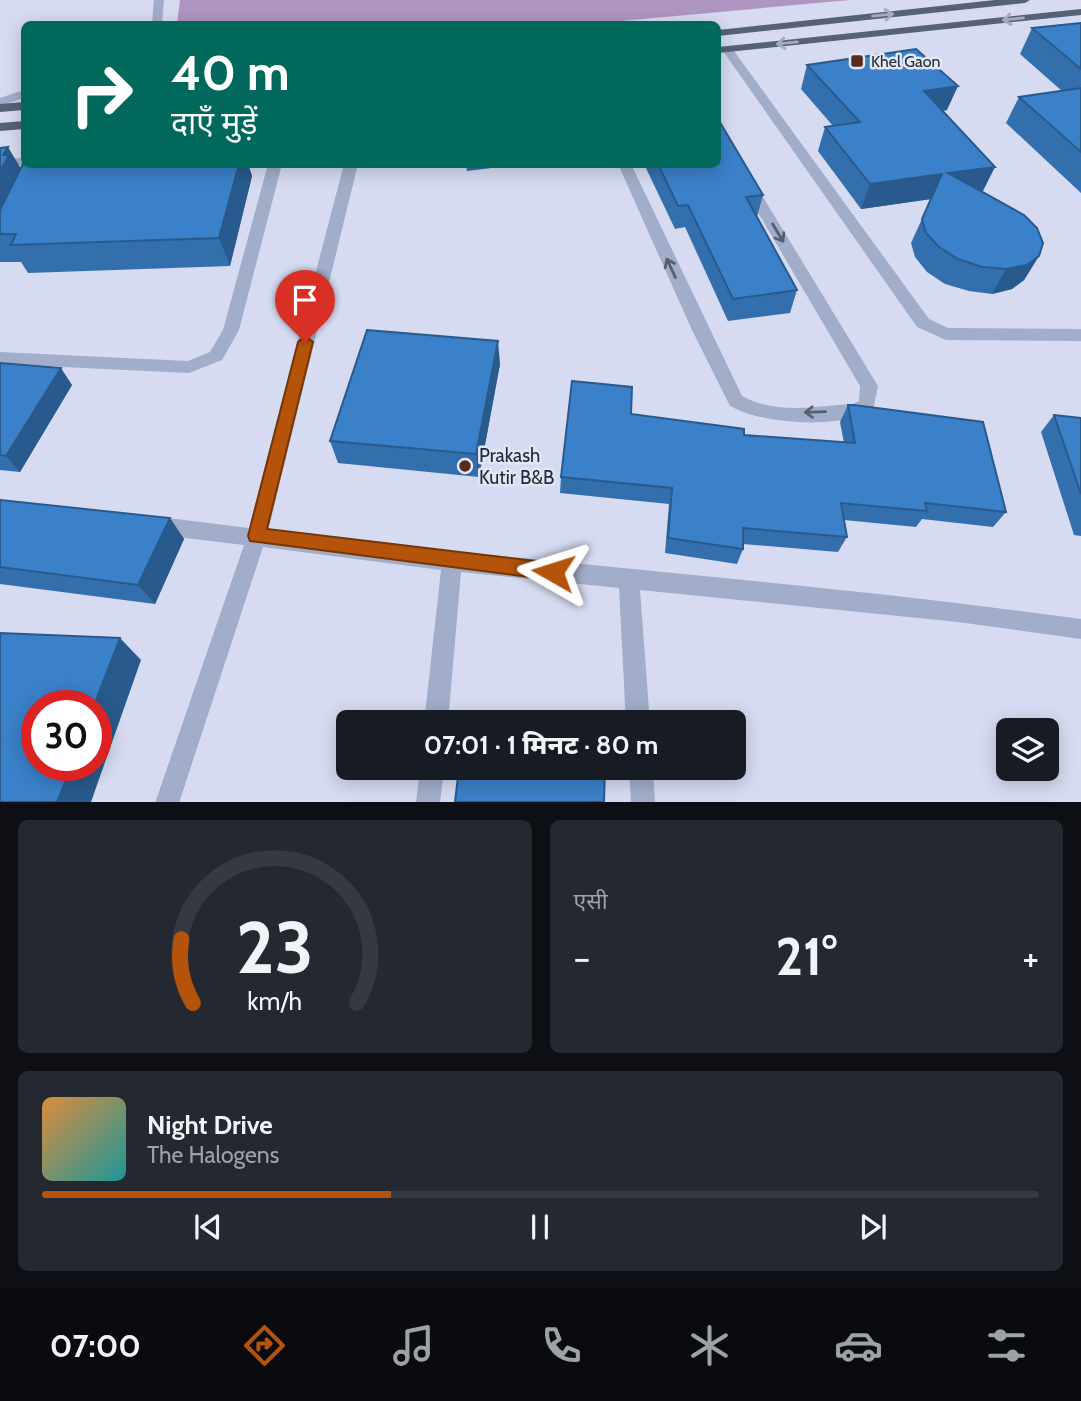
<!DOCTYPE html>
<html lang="hi">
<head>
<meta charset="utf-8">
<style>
	:root { --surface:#171b24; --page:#242831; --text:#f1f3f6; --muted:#9ea1a6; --line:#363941; --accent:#b45309 }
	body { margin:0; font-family:Cabin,"Noto Sans Devanagari",sans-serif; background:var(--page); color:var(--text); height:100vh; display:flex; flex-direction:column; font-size:26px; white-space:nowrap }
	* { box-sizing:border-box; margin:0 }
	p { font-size:23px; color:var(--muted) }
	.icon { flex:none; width:38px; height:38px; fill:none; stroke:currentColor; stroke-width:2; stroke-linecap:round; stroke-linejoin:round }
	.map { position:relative; height:802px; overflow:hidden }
	.panel { display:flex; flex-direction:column; gap:18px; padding:18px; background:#0d0f14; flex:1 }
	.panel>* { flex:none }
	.hud { position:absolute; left:21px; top:21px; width:700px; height:147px; border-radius:10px; box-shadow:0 4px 18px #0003; background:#00695c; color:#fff; overflow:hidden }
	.buttons { position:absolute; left:996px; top:718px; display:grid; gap:14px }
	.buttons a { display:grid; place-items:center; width:63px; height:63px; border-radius:10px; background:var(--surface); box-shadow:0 4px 18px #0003; font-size:35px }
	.speed { position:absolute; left:21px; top:690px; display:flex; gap:14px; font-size:35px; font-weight:700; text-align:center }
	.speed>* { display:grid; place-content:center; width:91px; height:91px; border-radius:50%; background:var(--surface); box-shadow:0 4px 18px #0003; line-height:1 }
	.speed .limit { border:10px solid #d22; background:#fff; color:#111 }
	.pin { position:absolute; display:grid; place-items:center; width:60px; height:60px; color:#fff; margin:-72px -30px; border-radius:50% 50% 50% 0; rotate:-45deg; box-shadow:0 0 7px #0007 }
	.pin .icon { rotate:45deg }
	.me { position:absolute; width:77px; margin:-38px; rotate:276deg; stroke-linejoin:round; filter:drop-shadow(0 0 5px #0008) }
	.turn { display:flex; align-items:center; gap:24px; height:147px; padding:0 35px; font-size:32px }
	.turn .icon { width:91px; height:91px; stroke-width:2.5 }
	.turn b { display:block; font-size:49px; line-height:60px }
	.big { font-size:52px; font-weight:800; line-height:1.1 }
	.panel .widget { flex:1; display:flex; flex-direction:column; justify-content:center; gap:10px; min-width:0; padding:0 24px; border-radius:10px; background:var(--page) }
	.panel .dial { align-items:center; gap:0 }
	.dial svg { height:182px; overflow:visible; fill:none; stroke:var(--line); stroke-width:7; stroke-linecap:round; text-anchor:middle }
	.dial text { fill:var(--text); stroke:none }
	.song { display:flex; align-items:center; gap:21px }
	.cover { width:84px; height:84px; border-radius:10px; background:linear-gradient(135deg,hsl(30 70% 55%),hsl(180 70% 35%)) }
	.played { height:7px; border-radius:4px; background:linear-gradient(90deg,var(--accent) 35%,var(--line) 35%) }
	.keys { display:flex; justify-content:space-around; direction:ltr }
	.heat { display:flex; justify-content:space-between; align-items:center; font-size:38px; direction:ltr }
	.panel .tiles { flex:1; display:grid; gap:18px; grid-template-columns:1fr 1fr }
	.widget:last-child { grid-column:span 2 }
	.trip { position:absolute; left:336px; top:710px; width:410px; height:70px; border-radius:10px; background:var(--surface); box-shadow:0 4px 18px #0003; font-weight:800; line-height:70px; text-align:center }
	.dock { display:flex; height:112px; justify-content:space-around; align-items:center; background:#090b0e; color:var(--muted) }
	.dock .icon { width:49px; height:49px }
	.dock .current { color:var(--accent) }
	.dock b { font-size:32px; color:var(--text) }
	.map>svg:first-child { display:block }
</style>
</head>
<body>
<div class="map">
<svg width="1081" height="803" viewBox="0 0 1081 803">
	<rect width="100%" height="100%" fill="#d6dbf1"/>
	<!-- green -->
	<path fill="#af96c0" d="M 180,0 L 850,0 L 588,24 L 177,24 Z"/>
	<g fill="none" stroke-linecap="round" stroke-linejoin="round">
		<!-- minor -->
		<path fill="#a2adc9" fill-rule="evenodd" d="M 154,0 L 164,0 L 162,24 L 152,24 Z
			M 723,47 L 731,47 L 929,319 L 948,328 L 1081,329 L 1081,341 L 946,340 L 917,327 L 723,51 Z
			M 24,90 L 24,98 L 0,106 L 0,98 Z
			M 24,158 L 24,164 L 29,165 L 0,167 L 0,159 Z
			M 268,164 L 282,164 L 239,330 L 222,360 L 189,373 L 0,364 L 0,352 L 188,361 L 210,352 L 223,330 Z
			M 344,164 L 358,164 L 268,531 C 539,563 811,582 1081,619 L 1081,639 L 958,622 L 640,590 L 650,723 L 626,723 L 619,588 L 461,572 L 448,723 L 424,723 L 441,570 L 263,547 L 179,803 L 155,803 L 244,545 L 152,534 L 145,531 L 142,525 L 145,519 L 152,516 L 249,528 Z
			M 618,164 L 631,164 L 742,396 C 776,415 816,406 853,404 L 859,401 L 860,386 L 743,187 L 750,183 L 755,184 L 878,386 L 873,410 C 839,429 764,425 730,406 L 692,330 Z
			M 420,768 L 444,768 L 440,803 L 416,803 Z
			M 629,768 L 653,768 L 655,803 L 631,803 Z"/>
		<!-- major -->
		<path fill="#556276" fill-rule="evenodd" d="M 995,0 L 1030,0 L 1025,3 L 718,36 L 718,30 Z
			M 1081,9 L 1081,15 L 718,53 L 718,47 Z
			M 24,102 L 24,110 L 0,112 L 0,104 Z
			M 24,121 L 24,129 L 0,131 L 0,123 Z"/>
	</g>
	<!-- wall -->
	<path fill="#336fad" d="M 1081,23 L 1081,193 L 1006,123 L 1019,97 L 1062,91 L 1020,54 L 1032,28 Z
		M 807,65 L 947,110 L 942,111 L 983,191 L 981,191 L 1039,256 L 1024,280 L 1012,289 L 992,294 L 969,291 L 945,284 L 927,272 L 915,257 L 911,243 L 931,199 L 861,209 L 818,151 L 825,127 L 833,126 L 801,89 Z
		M 0,148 L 21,169 L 24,164 L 248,164 L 252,176 L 230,266 L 28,273 L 21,262 L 0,262 Z
		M 466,164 L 523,164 L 467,171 Z
		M 644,164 L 718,164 L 763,195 L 757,217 L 797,290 L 790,313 L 728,321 L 685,227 L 675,229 Z
		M 0,363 L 72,385 L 20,472 L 0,470 Z
		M 500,364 L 479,477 L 338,463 L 330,441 Z
		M 848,405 L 1006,512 L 993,527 L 922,519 L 916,527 L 844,520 L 847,537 L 838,552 L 743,544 L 743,549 L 737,564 L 665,553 L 669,504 L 560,493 L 561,477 L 631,414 L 744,435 L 844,443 L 840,422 Z
		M 1054,415 L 1081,418 L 1081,536 L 1074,535 L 1041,432 Z
		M 0,500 L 170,518 L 184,539 L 155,604 L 0,584 Z"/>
	<!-- shaded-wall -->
	<path fill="#295a8d" d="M 958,86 L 947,110 L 915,115 L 924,91 Z
		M 8,147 L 24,174 L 0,231 L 0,171 L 3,155 Z
		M 239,164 L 248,164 L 252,176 L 230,266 L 219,238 Z
		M 995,167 L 983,191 L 937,198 L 948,173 Z
		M 942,174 L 931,199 L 861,209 L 870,184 Z
		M 1039,256 L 1024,280 L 1012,289 L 992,294 L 1006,269 Z
		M 498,341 L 500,364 L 479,477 L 476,454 Z
		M 61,368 L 72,385 L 20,472 L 6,456 Z
		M 170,518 L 184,539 L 155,604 L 138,585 Z
		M 120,638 L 141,660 L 91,802 L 57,802 L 72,765 L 96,765 L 96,705 L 94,705 Z"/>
	<!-- building -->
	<path fill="#3b81c9" stroke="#295a8d" stroke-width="2" d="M 1081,23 L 1081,69 L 1032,28 Z
		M 916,49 L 958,86 L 924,91 L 995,167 L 948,173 L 1024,215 L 1037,228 L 1043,243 L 1039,256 L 1027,265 L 1006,269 L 982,267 L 958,259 L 939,247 L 926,233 L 922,219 L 942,174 L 870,184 L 825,127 L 860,122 L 807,65 Z
		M 1081,88 L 1081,152 L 1019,97 Z
		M 718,119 L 763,195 L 746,197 L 797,290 L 733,299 L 688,205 L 678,206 L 658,164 L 718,164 Z
		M 8,147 L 3,155 L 9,155 L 0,171 L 0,148 Z
		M 24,162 L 24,164 L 239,164 L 219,238 L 11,245 L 16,234 L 0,234 L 0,210 Z
		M 367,330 L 498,341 L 476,454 L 330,441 Z
		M 0,363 L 61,368 L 6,456 L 0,455 Z
		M 572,381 L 632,387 L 631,414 L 744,429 L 744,435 L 855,443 L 848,405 L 854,405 L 983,422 L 1006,512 L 925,503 L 927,511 L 841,503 L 847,537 L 743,528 L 743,549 L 668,538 L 672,488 L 561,477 Z
		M 1054,415 L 1081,418 L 1081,494 Z
		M 0,500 L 170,518 L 138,585 L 0,567 Z
		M 0,633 L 120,638 L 94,705 L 37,705 L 37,765 L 72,765 L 57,802 L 0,802 Z
		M 459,768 L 605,768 L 604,802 L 455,802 Z"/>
	<!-- one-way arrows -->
	<defs><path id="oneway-shaft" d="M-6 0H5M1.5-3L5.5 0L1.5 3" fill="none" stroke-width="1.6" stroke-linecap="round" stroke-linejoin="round" transform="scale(1.75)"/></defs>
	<g stroke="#a3abbe">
		<use href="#oneway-shaft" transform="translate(883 15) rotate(-6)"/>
		<use href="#oneway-shaft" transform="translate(1013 19) rotate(174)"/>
		<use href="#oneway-shaft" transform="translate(787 43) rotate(174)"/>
	</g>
	<g stroke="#565f6f">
		<use href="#oneway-shaft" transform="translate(778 233) rotate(59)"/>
		<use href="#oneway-shaft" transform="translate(671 268) rotate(-115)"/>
		<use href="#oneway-shaft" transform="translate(815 412) rotate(178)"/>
	</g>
	<!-- route -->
	<path fill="#b45309" stroke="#753606" stroke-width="2" d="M 305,336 L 313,342 L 267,529 L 553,563 L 559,566 L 562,572 L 559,578 L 553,580 L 250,541 L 248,536 L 298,342 Z"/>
	<!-- markers -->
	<g fill="#552d1a" stroke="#e2e6f9" stroke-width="2.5">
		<rect x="850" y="54" width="14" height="14" rx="3.5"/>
		<circle cx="465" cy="466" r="7"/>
	</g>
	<g text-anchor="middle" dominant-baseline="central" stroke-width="5" stroke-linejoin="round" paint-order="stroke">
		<!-- far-poi labels -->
		<g font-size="16" fill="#242b33" stroke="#e2e6f9" text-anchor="start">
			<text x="871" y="61">Khel Gaon</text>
		</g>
		<!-- poi labels -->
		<g font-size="19" fill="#242b33" stroke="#e2e6f9" text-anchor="start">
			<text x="479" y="455">Prakash<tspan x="479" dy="22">Kutir B&amp;B</tspan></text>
		</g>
	</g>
</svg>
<div class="buttons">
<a><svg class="icon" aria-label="layers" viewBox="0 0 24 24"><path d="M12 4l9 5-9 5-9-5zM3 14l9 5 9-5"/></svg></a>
</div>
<div class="speed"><div class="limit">30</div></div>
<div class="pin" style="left:305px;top:342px;background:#d93025"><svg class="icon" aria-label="arrive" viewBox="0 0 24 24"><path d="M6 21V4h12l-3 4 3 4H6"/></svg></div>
<svg class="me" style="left:553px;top:572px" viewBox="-20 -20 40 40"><path d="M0-17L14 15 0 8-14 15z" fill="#b45309" stroke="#fff" stroke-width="4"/></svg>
<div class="trip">07:01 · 1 मिनट · 80 m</div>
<div class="hud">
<div class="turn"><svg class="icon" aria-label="right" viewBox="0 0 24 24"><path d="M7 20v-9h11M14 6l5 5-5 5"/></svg><div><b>40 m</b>दाएँ मुड़ें</div></div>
</div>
</div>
<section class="panel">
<div class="tiles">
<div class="widget dial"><svg viewBox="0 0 100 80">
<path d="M14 69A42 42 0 1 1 86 69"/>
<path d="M14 69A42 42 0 0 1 9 41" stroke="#b45309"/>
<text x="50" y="56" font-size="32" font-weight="700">23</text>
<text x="50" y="72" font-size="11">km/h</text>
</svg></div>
<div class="widget"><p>एसी</p>
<div class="heat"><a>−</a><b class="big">21°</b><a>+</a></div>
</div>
<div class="widget">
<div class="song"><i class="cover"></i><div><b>Night Drive</b><p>The Halogens</p></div></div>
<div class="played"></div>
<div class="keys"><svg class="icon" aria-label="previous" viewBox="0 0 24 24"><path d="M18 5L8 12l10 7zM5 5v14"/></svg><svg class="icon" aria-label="pause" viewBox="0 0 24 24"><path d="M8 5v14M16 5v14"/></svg><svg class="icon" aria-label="next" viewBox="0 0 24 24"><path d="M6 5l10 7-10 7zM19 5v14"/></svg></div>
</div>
</div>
</section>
<nav class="dock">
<b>07:00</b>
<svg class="icon current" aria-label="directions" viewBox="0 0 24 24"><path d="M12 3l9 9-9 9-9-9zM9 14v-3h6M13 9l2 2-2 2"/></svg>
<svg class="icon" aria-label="music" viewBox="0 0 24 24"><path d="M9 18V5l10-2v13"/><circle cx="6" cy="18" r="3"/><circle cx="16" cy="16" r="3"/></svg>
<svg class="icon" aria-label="phone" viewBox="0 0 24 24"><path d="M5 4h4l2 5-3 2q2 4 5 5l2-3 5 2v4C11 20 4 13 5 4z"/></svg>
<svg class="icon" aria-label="climate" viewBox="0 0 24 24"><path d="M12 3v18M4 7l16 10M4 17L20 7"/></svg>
<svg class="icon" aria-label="car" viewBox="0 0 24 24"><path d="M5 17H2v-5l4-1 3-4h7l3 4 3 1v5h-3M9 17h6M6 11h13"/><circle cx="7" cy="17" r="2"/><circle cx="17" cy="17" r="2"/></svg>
<svg class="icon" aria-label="filters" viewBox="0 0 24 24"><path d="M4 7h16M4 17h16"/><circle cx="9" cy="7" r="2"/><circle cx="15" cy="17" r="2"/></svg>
</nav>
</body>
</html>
